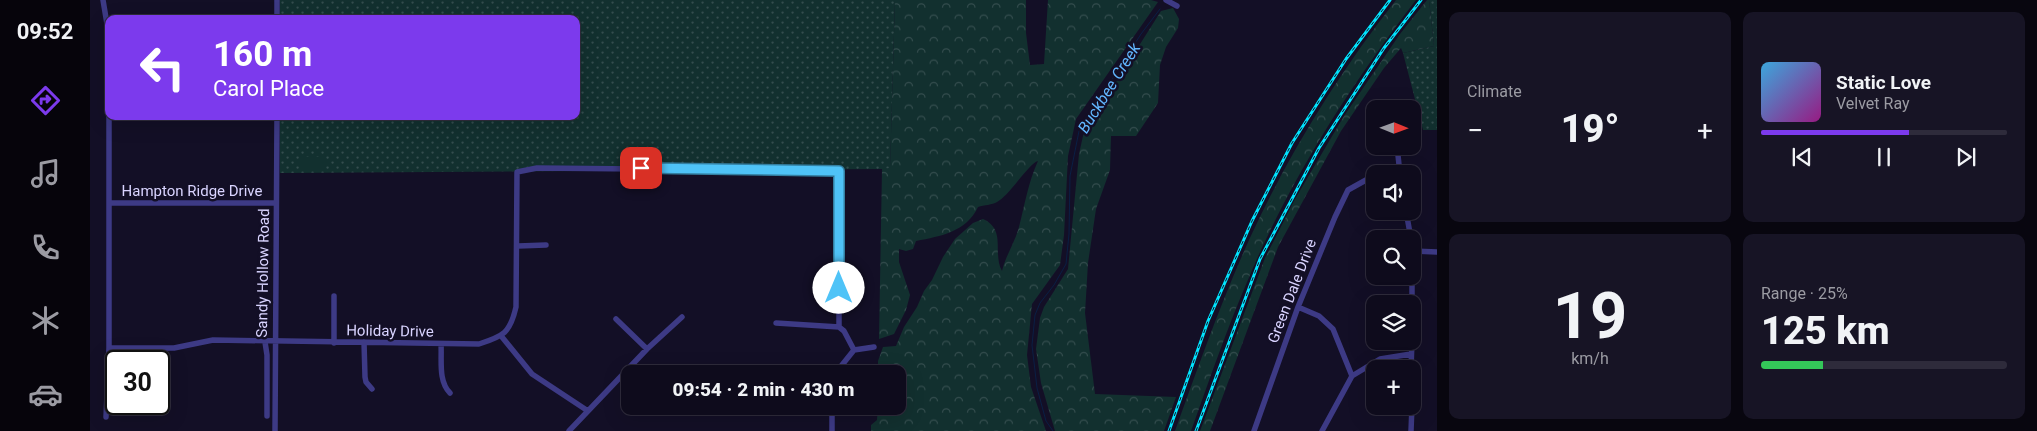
<!DOCTYPE html>
<html lang="en">
<head>
<meta charset="utf-8">
<style>
	:root { --surface:#0e0b1c; --page:#171425; --text:#f1f3f6; --muted:#9b9ba3; --line:#2e2b3b; --accent:#7c3aed }
	body { margin:0; font-family:Roboto,sans-serif; background:var(--page); color:var(--text); height:100vh; display:flex; flex-direction:column; font-size:19px; white-space:nowrap }
	* { box-sizing:border-box; margin:0 }
	p { font-size:16px; color:var(--muted) }
	.icon { flex:none; width:28px; height:28px; fill:none; stroke:currentColor; stroke-width:2; stroke-linecap:round; stroke-linejoin:round }
	.map { position:relative; flex:1; overflow:hidden }
	.sheet { display:flex; flex-direction:column; gap:12px; padding:12px; background:#08060f; width:600px }
	.sheet>* { flex:none }
	.banner { position:absolute; left:15px; top:15px; width:475px; height:105px; border-radius:10px; box-shadow:0 5px 20px #0002,0 0 0 1px var(--line); background:#7c3aed; color:#fff; overflow:hidden }
	.needle { width:32px; rotate:91deg }
	.controls { position:absolute; left:1276px; top:100px; display:grid; gap:10px }
	.controls a { display:grid; place-items:center; width:55px; height:55px; border-radius:10px; background:var(--surface); box-shadow:0 5px 20px #0002,0 0 0 1px var(--line); font-size:25px }
	.speed { position:absolute; left:15px; top:350px; display:flex; gap:10px; font-size:25px; font-weight:700; text-align:center }
	.speed>* { display:grid; place-content:center; width:65px; height:65px; border-radius:50%; background:var(--surface); box-shadow:0 5px 20px #0002,0 0 0 1px var(--line); line-height:1 }
	.speed .limit { border:2px solid #111; border-radius:8px; background:#fff; color:#111 }
	.pin { position:absolute; display:grid; place-items:center; width:42px; height:42px; color:#fff; margin:-21px; border-radius:10px; box-shadow:0 2px 8px #0006 }
	.me { position:absolute; width:55px; margin:-28px; rotate:0deg; stroke-linejoin:round; filter:drop-shadow(0 0 4px #0008) }
	.turn { display:flex; align-items:center; gap:18px; height:105px; padding:0 25px; font-size:22px }
	.turn .icon { width:65px; height:65px; stroke-width:2.5 }
	.turn b { display:block; font-size:35px; line-height:42px }
	.big { font-size:38px; font-weight:800; line-height:1.1 }
	.sheet .widget { flex:1; display:flex; flex-direction:column; justify-content:center; gap:8px; min-width:0; padding:0 18px; border-radius:10px; background:var(--page) }
	.sheet .dial { align-items:center; gap:0 }
	.dial b { font-size:65px; line-height:1 }
	.song { display:flex; align-items:center; gap:15px }
	.cover { width:60px; height:60px; border-radius:8px; background:linear-gradient(135deg,hsl(200 70% 55%),hsl(310 70% 35%)) }
	.played { height:5px; border-radius:2px; background:linear-gradient(90deg,var(--accent) 60%,var(--line) 60%) }
	.keys { display:flex; justify-content:space-around; direction:ltr }
	.heat { display:flex; justify-content:space-between; align-items:center; font-size:28px; direction:ltr }
	.charge { height:8px; border-radius:4px; background:linear-gradient(90deg,#34c759 25%,var(--line) 0) }
	.sheet .tiles { flex:1; display:grid; gap:12px; grid-template-columns:repeat(2,1fr) }
	.trip { position:absolute; left:531px; top:365px; width:285px; height:50px; border-radius:10px; background:var(--surface); box-shadow:0 5px 20px #0002,0 0 0 1px var(--line); font-weight:800; line-height:50px; text-align:center }
	main { display:flex; flex:1; min-height:0 }
	.menu { display:flex; flex-direction:column; width:90px; justify-content:space-around; align-items:center; background:#06040b; color:var(--muted) }
	.menu .icon { width:35px; height:35px }
	.menu .current { color:var(--accent) }
	.menu b { font-size:22px; color:var(--text) }
	.map>svg:first-child { display:block }
</style>
</head>
<body>
<main>
<nav class="menu">
<b>09:52</b>
<svg class="icon current" aria-label="directions" viewBox="0 0 24 24"><path d="M12 3l9 9-9 9-9-9zM9 14v-3h6M13 9l2 2-2 2"/></svg>
<svg class="icon" aria-label="music" viewBox="0 0 24 24"><path d="M9 18V5l10-2v13"/><circle cx="6" cy="18" r="3"/><circle cx="16" cy="16" r="3"/></svg>
<svg class="icon" aria-label="phone" viewBox="0 0 24 24"><path d="M5 4h4l2 5-3 2q2 4 5 5l2-3 5 2v4C11 20 4 13 5 4z"/></svg>
<svg class="icon" aria-label="climate" viewBox="0 0 24 24"><path d="M12 3v18M4 7l16 10M4 17L20 7"/></svg>
<svg class="icon" aria-label="car" viewBox="0 0 24 24"><path d="M5 17H2v-5l4-1 3-4h7l3 4 3 1v5h-3M9 17h6M6 11h13"/><circle cx="7" cy="17" r="2"/><circle cx="17" cy="17" r="2"/></svg>
</nav>
<div class="map">
<svg width="1347" height="431" viewBox="0 0 1347 431">
	<defs>
		<pattern id="grass-dots" width="8" height="8" patternUnits="userSpaceOnUse" patternTransform="scale(1.25)"><rect width="8" height="8" fill="#12302f"/><path d="M2 2h.1M6 6h.1" fill="none" stroke="#344d4e" stroke-width="1.8" stroke-linecap="round"/></pattern>
		<pattern id="forest-crowns" width="20" height="18" patternUnits="userSpaceOnUse" patternTransform="scale(1.25)"><rect width="20" height="18" fill="#12302f"/><path d="M2 6a3 3 0 1 1 6 0M12 15a3 3 0 1 1 6 0" fill="none" stroke="#344d4e"/></pattern>
	</defs>
	<rect width="100%" height="100%" fill="#130f26"/>
	<!-- grass -->
	<path fill="url(#grass-dots)" d="M 190,0 L 805,0 L 800,169 L 190,173 L 190,116 L 486,116 L 486,19 L 190,19 Z
		M 1339,0 L 1347,0 L 1347,130 L 1333,130 L 1313,53 L 1344,46 Z"/>
	<!-- forest -->
	<path fill="url(#forest-crowns)" d="M 805,0 L 936,0 L 936,33 L 940,65 L 954,64 L 958,0 L 1061,0 L 1068,2 L 986,119 L 978,156 L 974,235 L 970,265 L 942,304 L 937,355 L 941,387 L 956,431 L 781,431 L 781,425 L 787,420 L 788,406 L 808,406 L 808,374 L 788,374 L 788,361 L 793,347 L 806,346 L 814,327 L 827,307 L 834,291 L 842,280 L 853,257 L 865,239 L 883,223 L 893,219 C 917,230 902,253 912,271 C 916,255 925,242 929,227 C 935,204 938,183 948,161 C 939,163 919,196 907,202 C 902,205 894,205 888,207 C 876,232 851,236 826,241 L 823,249 L 816,251 L 809,249 L 809,262 L 820,295 L 816,310 L 804,334 L 789,339 L 792,169 L 800,168 Z
		M 1306,0 L 1326,0 C 1259,87 1199,181 1157,282 C 1136,331 1119,381 1101,431 L 1085,431 C 1108,367 1131,302 1159,240 C 1198,155 1248,74 1306,0 Z
		M 1337,0 L 1339,0 L 1344,46 L 1313,53 L 1311,48 L 1294,68 L 1251,131 L 1188,247 L 1120,431 L 1110,431 L 1175,258 L 1205,199 L 1254,116 L 1310,34 Z
		M 1083,8 L 1089,19 L 1088,28 L 1076,47 L 1070,65 L 1068,103 L 1046,136 L 1021,136 L 1020,170 L 1006,209 L 998,263 L 995,313 L 1005,394 L 1086,397 L 1074,431 L 965,431 L 951,383 L 946,349 L 950,318 L 954,307 L 978,269 L 989,154 L 995,127 L 1009,109 L 1071,11 Z"/>
	<!-- park -->
	<path fill="#12302f" d="M 209,157 L 236,157 L 236,170 L 209,170 Z"/>
	<g fill="none" stroke-linecap="round" stroke-linejoin="round">
		<!-- stream -->
		<path stroke="#0a1f44" stroke-width="1" d="M 963,431 L 956,421 L 947,388 L 942,345 L 945,315 L 950,303 L 964,285 L 976,264 L 979,234 L 980,176 L 989,131 L 1051,34 L 1070,9"/>
		<!-- minor -->
		<path stroke="#3d3a85" stroke-width="5.5" d="M 13,0 L 19,36
			M 1076,0 L 1087,6
			M 187,19 L 187,0
			M 1307,146 L 1310,174
			M 1289,174 L 1309,167
			M 19,203 L 186,203
			M 1316,211 L 1321,239
			M 428,246 L 456,245
			M 1323,251 L 1347,252
			M 1322,304 L 1322,276
			M 1208,307 L 1229,316 L 1243,329 L 1262,376
			M 526,319 L 557,349
			M 686,323 L 749,327 L 754,331 L 764,350
			M 412,337 L 442,374 L 498,411
			M 175,342 L 177,355 L 177,416
			M 274,342 L 275,377 L 276,382 L 282,389
			M 244,343 L 244,296
			M 351,344 C 352,360 348,381 360,393
			M 19,348 L 84,348 L 123,340 L 389,344 C 414,336 420,333 426,307 L 427,172 L 447,168 L 749,171 L 749,327
			M 1321,369 L 1322,341
			M 747,374 L 748,370 L 764,350 L 784,347
			M 742,406 L 742,431
			M 16,417 L 19,348 L 19,116
			M 185,431 L 187,116
			M 479,431 L 557,349 L 592,317
			M 1164,431 L 1208,307 L 1245,217 L 1258,190 L 1285,175
			M 1232,431 L 1262,376 L 1290,359 L 1321,354
			M 1321,431 L 1322,406"/>
		<defs>
			<path id="rail" d="M 1079,431 L 1118,321 L 1162,221 L 1202,143 L 1256,59 L 1300,0
				M 1106,431 L 1170,259 L 1229,148 L 1294,48 L 1331,0"/>
		</defs>
		<!-- rail casing -->
		<use href="#rail" stroke="#00e5ff" stroke-width="3"/>
		<!-- rail -->
		<use href="#rail" stroke="#130f26" stroke-width="1" stroke-dasharray="4" stroke-linecap="butt"/>
	</g>
	<g fill="none" stroke-linecap="round" stroke-linejoin="round">
		<defs>
			<path id="route" d="M 551,168 L 749,171 L 749,288"/>
		</defs>
		<!-- route casing -->
		<use href="#route" stroke="#337fa1" stroke-width="12"/>
		<!-- route -->
		<use href="#route" stroke="#4fc3f7" stroke-width="9"/>
	</g>
	<g text-anchor="middle" dominant-baseline="central" stroke-width="5" stroke-linejoin="round" paint-order="stroke">
		<!-- street labels -->
		<g font-size="15" fill="#d9d4ff" stroke="#130f26">
			<text x="102" y="191">Hampton Ridge Drive</text>
			<text transform="translate(173 273) rotate(-89)">Sandy Hollow Road</text>
			<text transform="translate(1202 291) rotate(-69)">Green Dale Drive</text>
			<text transform="translate(300 331) rotate(1)">Holiday Drive</text>
		</g>
		<!-- water labels -->
		<g font-size="16" font-style="italic" fill="#62b6ff" stroke="#130f26">
			<text transform="translate(1019 88) rotate(-58)">Buckbee Creek</text>
		</g>
	</g>
</svg>
<div class="controls">
<a><svg class="needle" viewBox="-14 -14 28 28"><path d="M0-13l5 13h-10z" fill="#e53935"/><path d="M0 13l5-13h-10z" fill="#9b9ba3"/></svg></a>
<a><svg class="icon" aria-label="sound" viewBox="0 0 24 24"><path d="M4 9h4l5-4v14l-5-4H4zM17 9q2 3 0 6"/></svg></a>
<a><svg class="icon" aria-label="search" viewBox="0 0 24 24"><circle cx="10" cy="10" r="6"/><path d="M15 15l6 6"/></svg></a>
<a><svg class="icon" aria-label="layers" viewBox="0 0 24 24"><path d="M12 4l9 5-9 5-9-5zM3 14l9 5 9-5"/></svg></a>
<a>+</a>
</div>
<div class="speed"><div class="limit">30</div></div>
<div class="pin" style="left:551px;top:168px;background:#d93025"><svg class="icon" aria-label="arrive" viewBox="0 0 24 24"><path d="M6 21V4h12l-3 4 3 4H6"/></svg></div>
<svg class="me" style="left:749px;top:288px" viewBox="-20 -20 40 40"><circle r="19" fill="#fff"/><path d="M0-13L10 11 0 6-10 11z" fill="#4fc3f7"/></svg>
<div class="trip">09:54 · 2 min · 430 m</div>
<div class="banner">
<div class="turn"><svg class="icon" aria-label="left" viewBox="0 0 24 24"><path d="M17 20v-9H6M10 6l-5 5 5 5"/></svg><div><b>160 m</b>Carol Place</div></div>
</div>
</div>
<section class="sheet">
<div class="tiles">
<div class="widget"><p>Climate</p>
<div class="heat"><a>−</a><b class="big">19°</b><a>+</a></div>
</div>
<div class="widget">
<div class="song"><i class="cover"></i><div><b>Static Love</b><p>Velvet Ray</p></div></div>
<div class="played"></div>
<div class="keys"><svg class="icon" aria-label="previous" viewBox="0 0 24 24"><path d="M18 5L8 12l10 7zM5 5v14"/></svg><svg class="icon" aria-label="pause" viewBox="0 0 24 24"><path d="M8 5v14M16 5v14"/></svg><svg class="icon" aria-label="next" viewBox="0 0 24 24"><path d="M6 5l10 7-10 7zM19 5v14"/></svg></div>
</div>
<div class="widget dial"><b>19</b><p>km/h</p></div>
<div class="widget"><p>Range · 25%</p><b class="big">125 km</b><div class="charge"></div></div>
</div>
</section>
</main>
</body>
</html>
